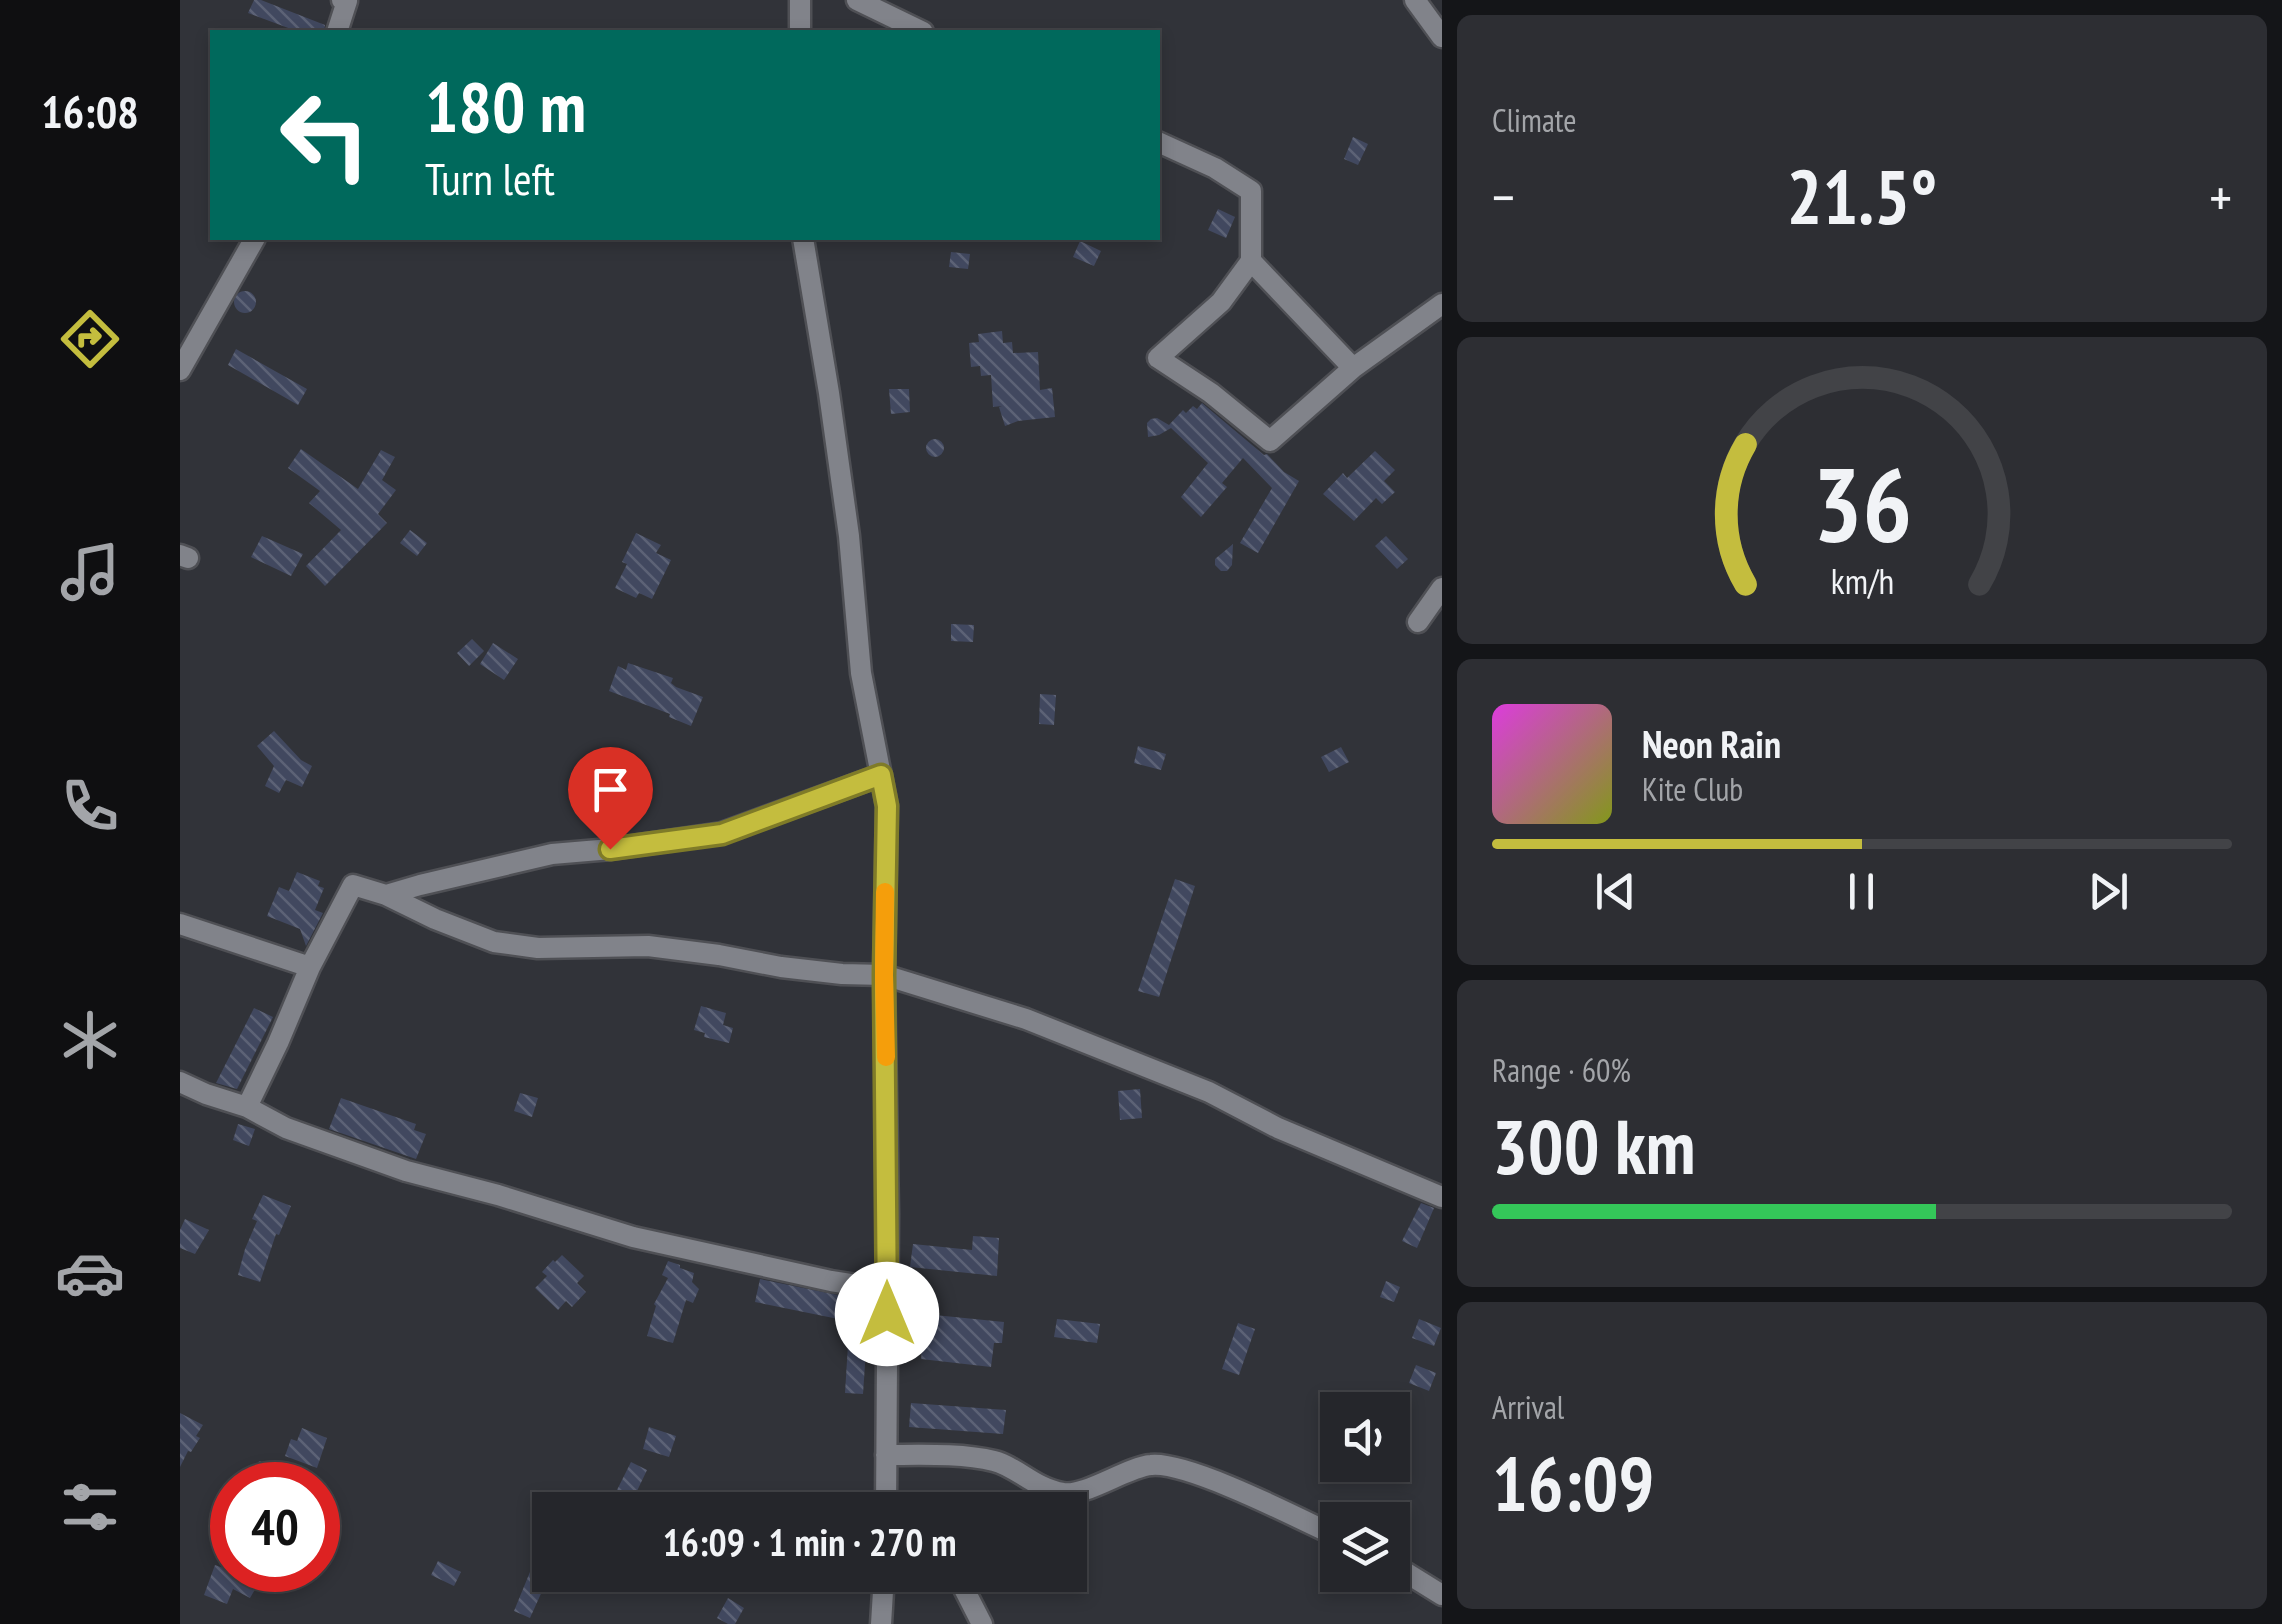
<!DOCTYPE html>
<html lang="en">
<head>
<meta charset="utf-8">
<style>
	:root { --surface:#25262b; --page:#2d2e33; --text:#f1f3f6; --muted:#a3a5a9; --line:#424347; --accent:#c4bd3e }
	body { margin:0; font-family:"PT Sans Narrow",sans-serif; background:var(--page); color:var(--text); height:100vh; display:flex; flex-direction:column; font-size:38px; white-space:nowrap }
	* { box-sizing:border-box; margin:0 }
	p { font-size:32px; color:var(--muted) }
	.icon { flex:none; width:55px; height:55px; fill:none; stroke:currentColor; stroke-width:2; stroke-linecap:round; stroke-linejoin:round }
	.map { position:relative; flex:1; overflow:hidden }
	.sheet { display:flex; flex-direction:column; gap:15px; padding:15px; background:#141518; width:840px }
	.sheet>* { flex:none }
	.banner { position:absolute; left:30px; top:30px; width:950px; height:210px; border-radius:0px; box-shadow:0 5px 15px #0003,0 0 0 2px var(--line); background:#00695c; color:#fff; overflow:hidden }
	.fabs { position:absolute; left:1140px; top:1392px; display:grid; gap:20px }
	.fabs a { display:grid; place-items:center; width:90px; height:90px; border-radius:0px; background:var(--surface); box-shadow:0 5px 15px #0003,0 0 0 2px var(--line); font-size:50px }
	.speed { position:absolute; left:30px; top:1462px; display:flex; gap:20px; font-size:50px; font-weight:700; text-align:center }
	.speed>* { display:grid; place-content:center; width:130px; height:130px; border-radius:50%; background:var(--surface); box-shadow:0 5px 15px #0003,0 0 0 2px var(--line); line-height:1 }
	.speed .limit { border:15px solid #d22; background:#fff; color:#111 }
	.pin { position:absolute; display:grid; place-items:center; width:85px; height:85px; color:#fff; margin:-102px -42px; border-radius:50% 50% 50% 0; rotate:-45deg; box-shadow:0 0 10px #0007 }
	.pin .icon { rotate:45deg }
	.me { position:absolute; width:110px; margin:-55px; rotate:0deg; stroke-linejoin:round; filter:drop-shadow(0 0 8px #0008) }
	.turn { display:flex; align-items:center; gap:35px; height:210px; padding:0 50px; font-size:45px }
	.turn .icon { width:130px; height:130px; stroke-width:2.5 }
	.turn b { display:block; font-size:70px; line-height:85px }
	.big { font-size:75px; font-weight:700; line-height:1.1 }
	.sheet .card { flex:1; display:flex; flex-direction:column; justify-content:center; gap:15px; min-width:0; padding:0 35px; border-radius:15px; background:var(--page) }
	.sheet .dial { align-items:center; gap:0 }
	.dial svg { height:260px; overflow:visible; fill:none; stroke:var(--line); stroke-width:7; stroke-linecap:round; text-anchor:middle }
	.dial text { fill:var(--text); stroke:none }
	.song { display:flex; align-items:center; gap:30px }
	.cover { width:120px; height:120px; border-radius:15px; background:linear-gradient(135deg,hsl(300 70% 55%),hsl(70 70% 35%)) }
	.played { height:10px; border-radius:5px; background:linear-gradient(90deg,var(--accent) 50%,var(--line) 50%) }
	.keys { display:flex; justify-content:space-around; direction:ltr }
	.heat { display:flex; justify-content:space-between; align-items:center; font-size:55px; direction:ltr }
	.charge { height:15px; border-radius:8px; background:linear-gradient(90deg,#34c759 60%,var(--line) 0) }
	.trip { position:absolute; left:352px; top:1492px; width:555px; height:100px; border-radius:0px; background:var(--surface); box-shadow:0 5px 15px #0003,0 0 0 2px var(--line); font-weight:700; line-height:100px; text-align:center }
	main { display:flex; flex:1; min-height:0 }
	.menu { display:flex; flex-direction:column; width:180px; justify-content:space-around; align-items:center; background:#0f0f11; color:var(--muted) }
	.menu .icon { width:70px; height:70px }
	.menu .current { color:var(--accent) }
	.menu b { font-size:45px; color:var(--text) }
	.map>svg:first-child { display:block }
</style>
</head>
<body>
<main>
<nav class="menu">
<b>16:08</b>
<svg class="icon current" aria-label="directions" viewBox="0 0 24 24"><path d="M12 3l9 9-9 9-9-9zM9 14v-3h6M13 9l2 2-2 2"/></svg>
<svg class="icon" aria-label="music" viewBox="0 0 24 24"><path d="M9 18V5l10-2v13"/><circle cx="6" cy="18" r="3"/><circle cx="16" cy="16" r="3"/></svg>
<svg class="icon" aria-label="phone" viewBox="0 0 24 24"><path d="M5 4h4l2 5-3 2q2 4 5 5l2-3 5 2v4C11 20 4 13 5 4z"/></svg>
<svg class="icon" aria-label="climate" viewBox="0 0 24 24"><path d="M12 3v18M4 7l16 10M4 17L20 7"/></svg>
<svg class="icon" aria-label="car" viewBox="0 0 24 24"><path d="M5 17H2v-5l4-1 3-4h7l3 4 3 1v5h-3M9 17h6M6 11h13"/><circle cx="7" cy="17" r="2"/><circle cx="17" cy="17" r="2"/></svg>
<svg class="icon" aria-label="filters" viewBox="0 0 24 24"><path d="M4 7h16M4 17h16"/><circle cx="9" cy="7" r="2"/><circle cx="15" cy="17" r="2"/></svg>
</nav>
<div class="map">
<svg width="1262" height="1624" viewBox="0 0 1262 1624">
	<defs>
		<pattern id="building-back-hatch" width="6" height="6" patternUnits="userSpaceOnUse" patternTransform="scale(2.5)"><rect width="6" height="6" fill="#41485f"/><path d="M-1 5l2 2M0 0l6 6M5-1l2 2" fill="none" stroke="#5c6276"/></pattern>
	</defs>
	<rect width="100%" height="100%" fill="#313339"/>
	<!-- building -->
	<path fill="url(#building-back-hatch)" d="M 74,0 L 81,0 L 145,25 L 144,32 L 119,32 L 68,13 Z
		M 1173,137 L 1188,144 L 1178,165 L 1164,159 Z
		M 1038,209 L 1055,217 L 1046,238 L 1028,230 Z
		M 900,241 L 921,251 L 914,266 L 893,257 Z
		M 771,252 L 790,254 L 788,269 L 769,267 Z
		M54 302a11 11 0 1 1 22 0a11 11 0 1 1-22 0Z
		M 822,331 L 823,343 L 832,342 L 833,353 L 858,352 L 860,390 L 872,388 L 875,417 L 838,421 L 825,426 L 819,407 L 822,406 L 813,407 L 811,375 L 801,376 L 800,366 L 791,367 L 789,343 L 799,342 L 798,334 Z
		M 56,349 L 127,389 L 118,405 L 48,365 Z
		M 709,389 L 729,389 L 730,412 L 711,414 Z
		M 1022,403 L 1084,455 L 1087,454 L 1104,472 L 1119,481 L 1078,553 L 1060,543 L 1092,488 L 1063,458 L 1042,483 L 1047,487 L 1021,517 L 1001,497 L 1028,463 L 991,428 L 979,435 L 968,437 L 967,423 L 971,419 L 977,418 L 989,425 L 1003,410 L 1006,413 L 1013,406 L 1017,409 Z
		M746 448a9 9 0 1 1 18 0a9 9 0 1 1-18 0Z
		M 121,449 L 178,489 L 201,450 L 215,457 L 202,480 L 216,490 L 198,514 L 207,523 L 145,586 L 126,566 L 161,530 L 129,503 L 140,491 L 108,468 Z
		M 1195,451 L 1215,470 L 1204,481 L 1215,492 L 1202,504 L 1196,498 L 1174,521 L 1143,494 L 1163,473 L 1167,478 Z
		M 230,530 L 247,543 L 237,556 L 220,543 Z
		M 456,533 L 481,545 L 476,553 L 491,560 L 472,599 L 459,593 L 456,598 L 435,588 L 447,564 L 442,562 Z
		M 82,536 L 123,554 L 111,576 L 71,557 Z
		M 1206,536 L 1228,559 L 1217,569 L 1195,546 Z
		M 1053,544 L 1052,565 L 1047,571 L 1041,571 L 1035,565 L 1035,559 Z
		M 771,624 L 794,625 L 793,642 L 771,641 Z
		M 292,639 L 304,651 L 289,666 L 277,653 Z
		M 313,643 L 338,659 L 324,680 L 300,664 Z
		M 448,663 L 493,678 L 491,683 L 496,687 L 523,697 L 511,726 L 489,717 L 490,714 L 429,691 L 438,666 L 446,670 Z
		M 860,694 L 876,695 L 874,725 L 859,724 Z
		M 94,731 L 121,760 L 132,766 L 122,787 L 106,780 L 99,793 L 85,786 L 94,766 L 77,746 Z
		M 958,746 L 986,754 L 981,770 L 954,763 Z
		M 1161,747 L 1169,762 L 1149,772 L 1141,757 Z
		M 117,872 L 140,881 L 138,886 L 144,888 L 135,910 L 143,913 L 126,946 L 120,929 L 87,916 L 99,887 L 109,891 Z
		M 995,879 L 1015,886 L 979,997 L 958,991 Z
		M 521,1006 L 546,1013 L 543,1025 L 553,1028 L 549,1043 L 524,1037 L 525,1033 L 514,1030 Z
		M 74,1008 L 93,1017 L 57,1089 L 36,1083 Z
		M 960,1089 L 962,1118 L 940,1120 L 938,1091 Z
		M 340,1093 L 358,1098 L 352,1117 L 334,1111 Z
		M 161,1098 L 236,1124 L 234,1130 L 246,1134 L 236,1159 L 149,1129 Z
		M 58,1124 L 75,1129 L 69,1146 L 53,1140 Z
		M 83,1195 L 111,1206 L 99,1235 L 96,1234 L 80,1282 L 58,1275 L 65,1249 L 77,1221 L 72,1219 Z
		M 1241,1203 L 1254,1208 L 1237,1248 L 1222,1241 Z
		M 5,1219 L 29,1230 L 15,1254 L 0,1248 L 0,1230 Z
		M 793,1236 L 819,1238 L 817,1276 L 730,1267 L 733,1244 L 792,1250 Z
		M 382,1255 L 404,1276 L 397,1283 L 406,1292 L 392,1307 L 386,1301 L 378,1310 L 355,1288 L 367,1276 L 362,1272 L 373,1260 L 375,1262 Z
		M 488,1261 L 500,1265 L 500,1268 L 514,1273 L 512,1282 L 519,1289 L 513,1303 L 506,1300 L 493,1343 L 467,1336 L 476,1306 L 474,1304 L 488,1278 L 482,1275 Z
		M 580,1279 L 692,1302 L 682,1350 L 686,1350 L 683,1394 L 665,1393 L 669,1328 L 666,1327 L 668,1321 L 575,1302 Z
		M 1206,1281 L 1220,1287 L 1214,1302 L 1200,1297 Z
		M 735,1313 L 824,1322 L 822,1343 L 814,1343 L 811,1367 L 741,1359 L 743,1335 L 733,1334 Z
		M 877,1319 L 920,1324 L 917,1343 L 874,1337 Z
		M 1239,1319 L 1261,1328 L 1254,1346 L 1232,1338 Z
		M 1058,1323 L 1075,1329 L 1059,1375 L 1042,1369 Z
		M 1236,1365 L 1256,1373 L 1249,1391 L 1229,1383 Z
		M 731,1403 L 826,1410 L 823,1434 L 729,1427 Z
		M 0,1413 L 23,1425 L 16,1436 L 20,1438 L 11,1452 L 8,1451 L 0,1467 Z
		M 469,1427 L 496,1436 L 489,1457 L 463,1449 Z
		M 122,1428 L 147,1438 L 137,1468 L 105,1456 L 111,1439 L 117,1441 Z
		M 79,1461 L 94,1466 L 87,1485 L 69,1485 Z
		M 451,1462 L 467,1470 L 448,1510 L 438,1510 L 429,1506 Z
		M 258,1561 L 281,1572 L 274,1586 L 251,1575 Z
		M 35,1565 L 80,1581 L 70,1598 L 53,1589 L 47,1604 L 24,1595 Z
		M 352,1567 L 369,1576 L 350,1618 L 334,1611 Z
		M 548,1598 L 564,1608 L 555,1624 L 548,1624 L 537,1618 Z"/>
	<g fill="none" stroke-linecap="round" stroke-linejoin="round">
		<defs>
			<path id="minor" d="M 620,0 L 620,32
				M 677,0 L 743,32
				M 1235,0 L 1262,37
				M 157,32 L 167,1 L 162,0
				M 978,142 L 1035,168 L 1071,191 L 1071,261 L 1041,302 L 978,358 L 1031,393 L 1090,441 L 1173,368 L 1262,304
				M 623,238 L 649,393 L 669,536 L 681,673 L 707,806 L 704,975 L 708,1213 L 706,1510
				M 1071,261 L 1173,368
				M 0,370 L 75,238
				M 0,555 L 8,558
				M 1238,622 L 1262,588
				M 206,895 L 240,885 L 372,854 L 431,849 L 542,833 L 701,775
				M 0,924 L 130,967
				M 0,1082 L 26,1094 L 67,1107 L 106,1128 L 226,1171 L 318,1195 L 453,1237 L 651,1281 L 708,1290
				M 67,1107 L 98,1043 L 130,967 L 173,885 L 206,895 L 255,919 L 314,942 L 358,948 L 468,946 L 539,955 L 601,967 L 662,974 L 704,975 L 846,1019 L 1029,1092 L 1098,1128 L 1262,1197
				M 706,1455 C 738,1455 782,1453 814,1461 C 836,1466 855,1489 883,1493 C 905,1497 947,1467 971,1465 C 1008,1461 1120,1519 1158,1537
				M 1212,1564 L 1262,1595
				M 777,1575 L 802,1624
				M 701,1624 L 704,1575"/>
		</defs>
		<!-- minor casing -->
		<use href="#minor" stroke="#4f5055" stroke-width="25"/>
		<!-- minor -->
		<use href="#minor" stroke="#81838a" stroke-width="20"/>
	</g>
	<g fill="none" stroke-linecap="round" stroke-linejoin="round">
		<defs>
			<path id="route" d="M 430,849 L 542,834 L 701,775 L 707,806 L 704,975 L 707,1314"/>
		</defs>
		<!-- route casing -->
		<use href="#route" stroke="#7f7b28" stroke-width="25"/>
		<!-- route -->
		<use href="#route" stroke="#c4bd3e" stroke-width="18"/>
		<!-- slow -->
		<path stroke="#f59e0b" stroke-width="18" d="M 705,892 L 704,975 L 706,1057"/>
	</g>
</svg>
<div class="fabs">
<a><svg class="icon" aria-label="sound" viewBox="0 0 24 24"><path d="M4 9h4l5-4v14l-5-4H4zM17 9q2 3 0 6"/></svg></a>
<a><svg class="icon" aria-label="layers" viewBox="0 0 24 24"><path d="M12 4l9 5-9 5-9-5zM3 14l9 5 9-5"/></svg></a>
</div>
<div class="speed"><div class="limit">40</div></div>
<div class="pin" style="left:430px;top:849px;background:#d93025"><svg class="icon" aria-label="arrive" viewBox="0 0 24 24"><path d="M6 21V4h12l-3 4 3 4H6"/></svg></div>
<svg class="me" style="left:707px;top:1314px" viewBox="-20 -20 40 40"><circle r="19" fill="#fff"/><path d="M0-13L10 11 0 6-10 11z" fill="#c4bd3e"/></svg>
<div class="trip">16:09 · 1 min · 270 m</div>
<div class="banner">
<div class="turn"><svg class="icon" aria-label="left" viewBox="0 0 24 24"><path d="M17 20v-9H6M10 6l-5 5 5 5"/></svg><div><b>180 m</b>Turn left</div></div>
</div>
</div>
<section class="sheet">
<div class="card"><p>Climate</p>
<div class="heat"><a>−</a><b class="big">21.5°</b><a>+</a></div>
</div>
<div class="card dial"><svg viewBox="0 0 100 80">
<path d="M14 69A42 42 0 1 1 86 69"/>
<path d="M14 69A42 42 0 0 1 14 26" stroke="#c4bd3e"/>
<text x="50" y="56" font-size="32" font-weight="700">36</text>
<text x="50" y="72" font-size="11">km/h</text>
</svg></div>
<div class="card">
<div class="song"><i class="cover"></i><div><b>Neon Rain</b><p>Kite Club</p></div></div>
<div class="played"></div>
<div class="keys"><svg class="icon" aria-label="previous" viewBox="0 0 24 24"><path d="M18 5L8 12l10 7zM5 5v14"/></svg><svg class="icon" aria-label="pause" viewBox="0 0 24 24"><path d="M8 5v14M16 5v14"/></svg><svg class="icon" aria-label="next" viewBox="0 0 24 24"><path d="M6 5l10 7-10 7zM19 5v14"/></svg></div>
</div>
<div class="card"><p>Range · 60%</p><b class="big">300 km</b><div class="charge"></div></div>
<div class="card"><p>Arrival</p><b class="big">16:09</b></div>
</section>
</main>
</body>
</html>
